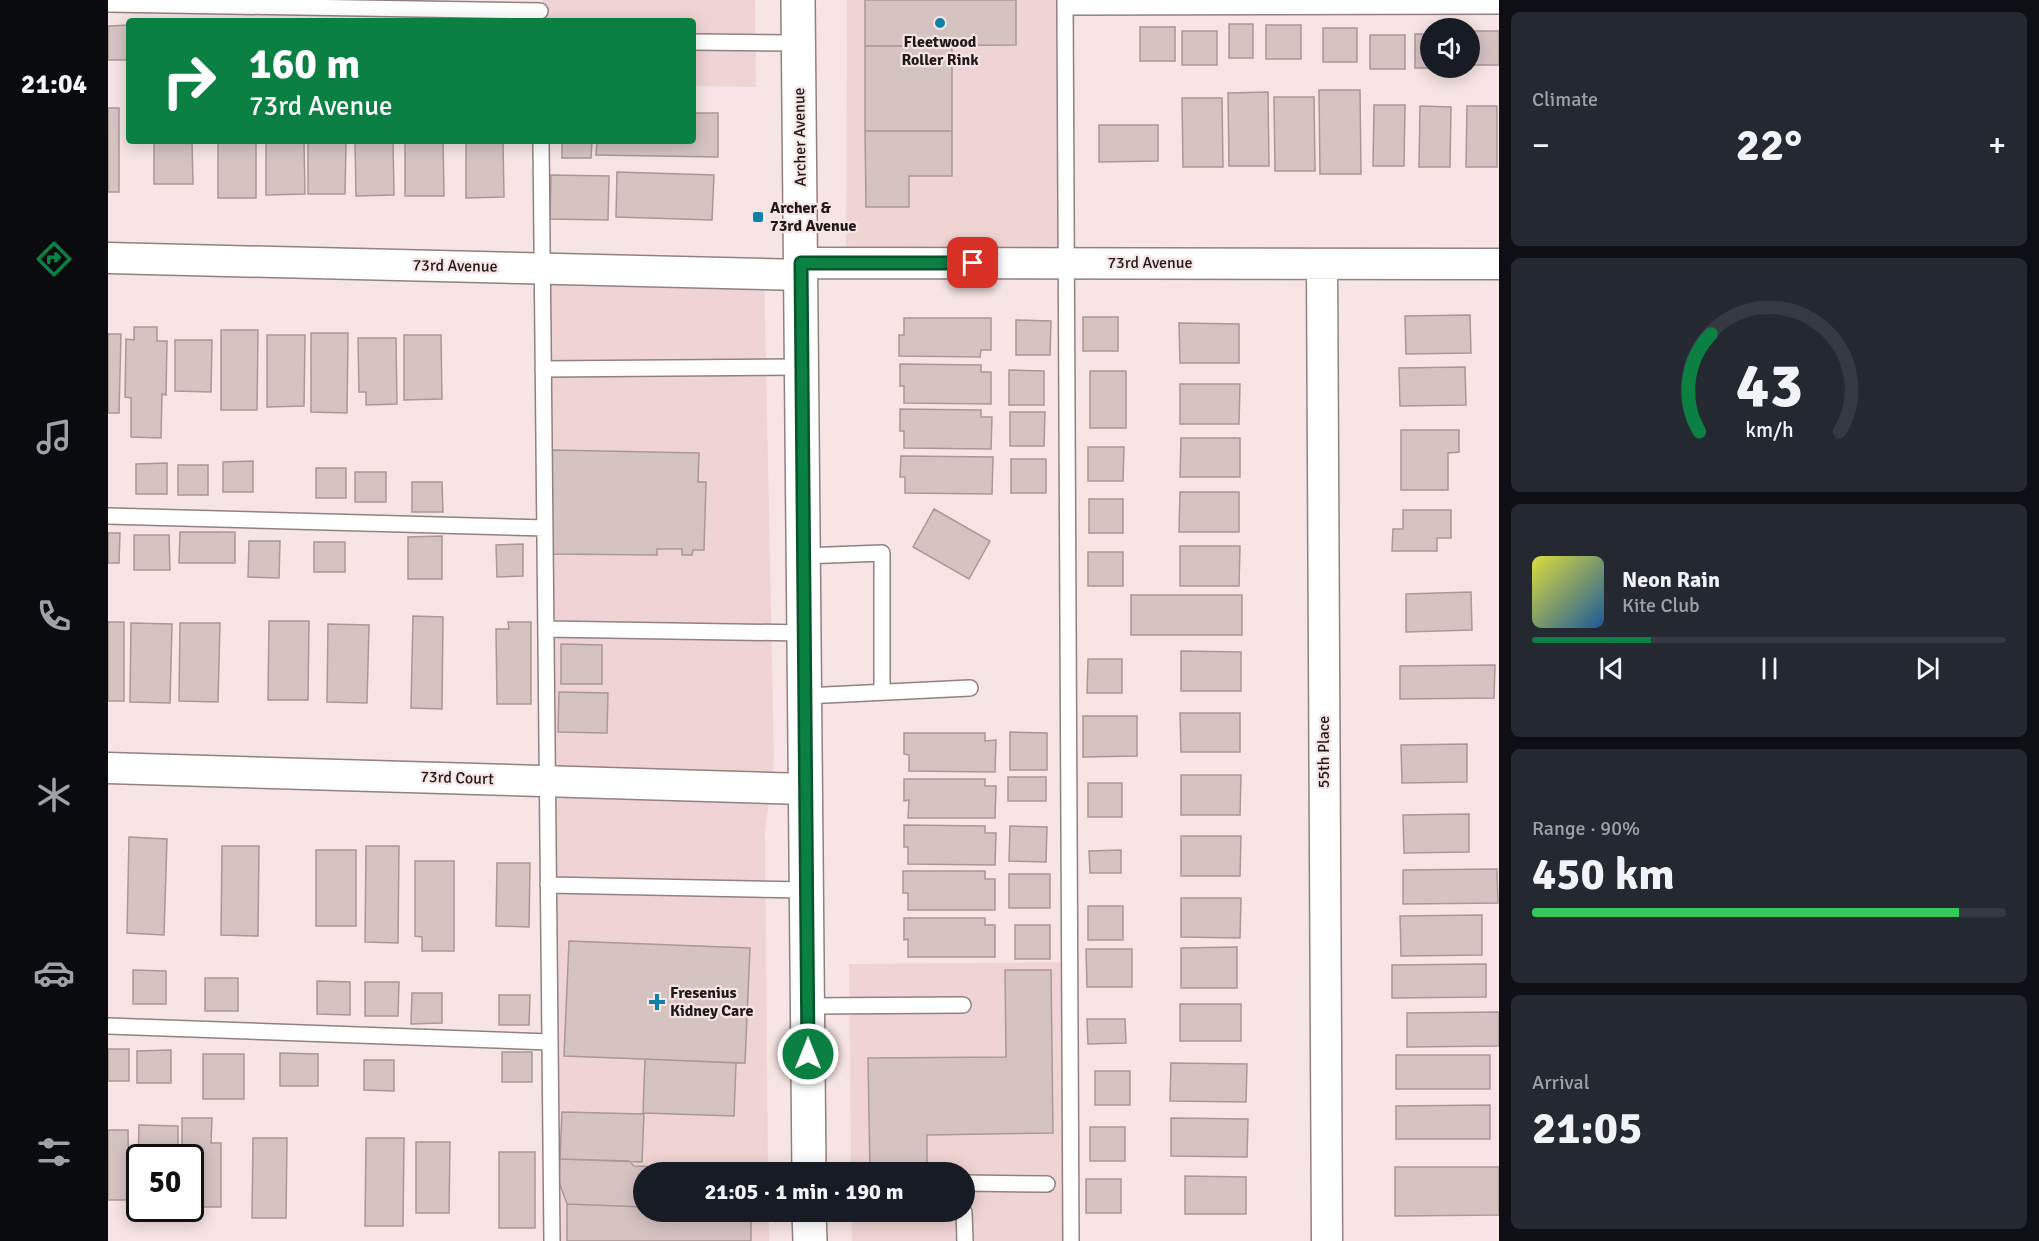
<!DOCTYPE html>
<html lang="en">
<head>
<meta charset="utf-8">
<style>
	:root { --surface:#171b24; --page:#242831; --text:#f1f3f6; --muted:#9ea1a6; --line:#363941; --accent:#0b8043 }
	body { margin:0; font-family:Signika,sans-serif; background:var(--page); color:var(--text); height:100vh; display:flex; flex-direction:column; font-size:22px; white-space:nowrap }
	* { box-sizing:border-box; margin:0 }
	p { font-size:20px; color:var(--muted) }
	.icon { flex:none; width:33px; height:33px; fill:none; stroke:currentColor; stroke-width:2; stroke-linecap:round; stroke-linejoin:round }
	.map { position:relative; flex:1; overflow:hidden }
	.drawer { display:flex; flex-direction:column; gap:12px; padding:12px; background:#0d0f14; width:540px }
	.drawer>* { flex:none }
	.guide { position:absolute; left:18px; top:18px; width:570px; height:126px; border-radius:6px; box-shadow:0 3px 15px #0003; background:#0b8043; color:#fff; overflow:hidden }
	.fabs { position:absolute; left:1312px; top:18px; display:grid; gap:12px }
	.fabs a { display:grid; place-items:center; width:60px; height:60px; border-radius:50%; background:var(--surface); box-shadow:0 3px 15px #0003; font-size:30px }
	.speed { position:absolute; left:18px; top:1144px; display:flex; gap:12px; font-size:30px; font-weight:700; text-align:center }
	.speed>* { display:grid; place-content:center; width:78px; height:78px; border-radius:50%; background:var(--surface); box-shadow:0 3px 15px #0003; line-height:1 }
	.speed .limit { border:3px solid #111; border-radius:9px; background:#fff; color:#111 }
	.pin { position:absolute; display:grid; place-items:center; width:51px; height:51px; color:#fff; margin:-26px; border-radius:12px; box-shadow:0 3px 9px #0006 }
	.me { position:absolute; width:66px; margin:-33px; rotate:0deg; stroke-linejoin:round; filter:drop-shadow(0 0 4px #0008) }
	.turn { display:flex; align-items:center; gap:21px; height:126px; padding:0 24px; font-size:27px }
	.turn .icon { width:78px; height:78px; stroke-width:2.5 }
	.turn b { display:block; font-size:42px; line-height:51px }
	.big { font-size:45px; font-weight:700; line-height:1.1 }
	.drawer .widget { flex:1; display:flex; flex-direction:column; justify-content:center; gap:9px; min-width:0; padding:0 21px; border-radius:9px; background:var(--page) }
	.drawer .dial { align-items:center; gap:0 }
	.dial svg { height:156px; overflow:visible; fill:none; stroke:var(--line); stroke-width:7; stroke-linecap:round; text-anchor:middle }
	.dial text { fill:var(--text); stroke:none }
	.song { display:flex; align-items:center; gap:18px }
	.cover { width:72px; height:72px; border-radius:9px; background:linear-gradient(135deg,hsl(60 70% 55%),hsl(210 70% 35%)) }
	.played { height:6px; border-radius:3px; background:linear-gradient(90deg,var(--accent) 25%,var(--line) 25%) }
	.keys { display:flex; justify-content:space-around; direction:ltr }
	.heat { display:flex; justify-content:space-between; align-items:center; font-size:33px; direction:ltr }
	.charge { height:9px; border-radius:4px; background:linear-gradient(90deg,#34c759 90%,var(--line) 0) }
	.trip { position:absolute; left:525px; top:1162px; width:342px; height:60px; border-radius:30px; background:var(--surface); box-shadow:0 3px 15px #0003; font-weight:700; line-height:60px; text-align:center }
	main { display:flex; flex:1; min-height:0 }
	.tabs { display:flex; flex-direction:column; width:108px; justify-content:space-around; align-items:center; background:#090b0e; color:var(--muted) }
	.tabs .icon { width:42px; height:42px }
	.tabs .selected { color:var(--accent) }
	.tabs b { font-size:27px; color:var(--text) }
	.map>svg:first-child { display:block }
</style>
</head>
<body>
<main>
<nav class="tabs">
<b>21:04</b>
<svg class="icon selected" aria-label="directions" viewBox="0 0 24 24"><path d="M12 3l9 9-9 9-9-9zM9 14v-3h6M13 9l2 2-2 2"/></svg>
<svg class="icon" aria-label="music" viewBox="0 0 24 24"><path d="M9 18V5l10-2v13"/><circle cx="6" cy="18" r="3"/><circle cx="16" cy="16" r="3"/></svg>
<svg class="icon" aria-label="phone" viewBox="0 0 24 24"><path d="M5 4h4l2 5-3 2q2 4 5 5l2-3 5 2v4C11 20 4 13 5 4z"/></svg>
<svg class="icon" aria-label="climate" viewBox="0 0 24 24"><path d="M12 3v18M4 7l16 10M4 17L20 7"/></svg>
<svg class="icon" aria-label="car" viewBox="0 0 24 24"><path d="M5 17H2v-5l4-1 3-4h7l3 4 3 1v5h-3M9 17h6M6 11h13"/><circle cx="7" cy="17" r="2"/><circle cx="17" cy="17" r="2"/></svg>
<svg class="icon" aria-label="filters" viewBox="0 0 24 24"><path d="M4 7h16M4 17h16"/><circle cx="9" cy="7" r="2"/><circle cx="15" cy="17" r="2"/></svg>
</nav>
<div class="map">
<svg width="1391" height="1241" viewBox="0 0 1391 1241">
	<rect width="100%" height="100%" fill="#f7e4e4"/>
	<!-- built -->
	<path fill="#f0d4d4" d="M 435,0 L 647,0 L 648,87 L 585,86 L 585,21 L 435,21 Z
		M 739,0 L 954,0 L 954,256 L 738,255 Z
		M 432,265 L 656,269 L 666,761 L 657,832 L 660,1173 L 536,1173 L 536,1212 L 661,1212 L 661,1241 L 445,1241 Z
		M 958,962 L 960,1241 L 744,1241 L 743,1212 L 856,1212 L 856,1173 L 743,1173 L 741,964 Z"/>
	<!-- building -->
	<path fill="#d5c3c2" stroke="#a99897" stroke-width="1.5" d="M 757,0 L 908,0 L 908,45 L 757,46 Z
		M 1121,24 L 1145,24 L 1145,58 L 1121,58 Z
		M 21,25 L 21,60 L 0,60 L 0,26 Z
		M 1158,25 L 1193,25 L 1193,59 L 1158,59 Z
		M 1032,27 L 1067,27 L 1067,61 L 1032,61 Z
		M 1215,28 L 1249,28 L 1249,62 L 1215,62 Z
		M 1074,31 L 1109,31 L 1109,65 L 1074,65 Z
		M 1362,31 L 1391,31 L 1391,65 L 1362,65 Z
		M 1307,34 L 1323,34 L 1323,68 L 1342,68 L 1307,68 Z
		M 1262,35 L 1297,35 L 1297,69 L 1262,69 Z
		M 757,46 L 844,46 L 844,131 L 757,131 Z
		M 1211,90 L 1252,90 L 1253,174 L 1212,174 Z
		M 1160,92 L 1161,166 L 1121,166 L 1120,93 Z
		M 1166,97 L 1206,97 L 1207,171 L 1167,171 Z
		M 1074,98 L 1114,98 L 1115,167 L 1075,167 Z
		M 1266,105 L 1297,105 L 1296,166 L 1265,166 Z
		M 1312,106 L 1343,107 L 1342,167 L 1311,167 Z
		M 1359,106 L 1389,106 L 1389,167 L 1358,167 Z
		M 0,108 L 11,108 L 11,192 L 0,192 Z
		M 585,113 L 610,113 L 610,157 L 488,155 L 489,141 L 585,141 Z
		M 991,125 L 1050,125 L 1050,161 L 991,162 Z
		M 757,131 L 844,131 L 844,176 L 801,176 L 801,207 L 758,207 Z
		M 46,141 L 84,141 L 85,184 L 46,184 Z
		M 110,141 L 148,141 L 148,198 L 110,198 Z
		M 158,141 L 196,141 L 197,194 L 158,195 Z
		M 200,141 L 238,141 L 237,194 L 200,194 Z
		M 247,141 L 285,141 L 286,195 L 248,196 Z
		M 297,141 L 335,141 L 336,196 L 297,196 Z
		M 358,141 L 395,141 L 396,197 L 358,198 Z
		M 454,141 L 484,141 L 483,158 L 454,158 Z
		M 509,172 L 606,175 L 604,220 L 508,217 Z
		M 443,175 L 501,176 L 500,220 L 442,219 Z
		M 1362,315 L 1363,353 L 1298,354 L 1297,316 Z
		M 975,317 L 1010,317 L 1010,351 L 975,351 Z
		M 796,318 L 883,318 L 883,350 L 873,350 L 872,357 L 791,356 L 791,335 L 796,335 Z
		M 908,320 L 943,321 L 942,355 L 908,355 Z
		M 1071,323 L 1131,324 L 1131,363 L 1072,363 Z
		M 26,327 L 49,327 L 49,341 L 59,341 L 58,395 L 54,394 L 53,438 L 23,437 L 23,398 L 17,397 L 18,339 L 26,340 Z
		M 113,330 L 150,330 L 149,410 L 113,410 Z
		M 203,333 L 240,333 L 239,413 L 203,412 Z
		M 0,334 L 13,334 L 11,413 L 0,413 Z
		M 159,335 L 197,335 L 196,406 L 159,407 Z
		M 296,335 L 333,335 L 334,399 L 296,400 Z
		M 250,338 L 288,338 L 289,404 L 258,405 L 258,392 L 251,392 Z
		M 67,340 L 104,340 L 103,392 L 67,391 Z
		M 792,364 L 873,365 L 873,372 L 883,372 L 883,404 L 796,403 L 796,386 L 792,386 Z
		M 1357,367 L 1358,405 L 1292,406 L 1291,368 Z
		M 901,370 L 936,371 L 936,405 L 901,405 Z
		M 982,371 L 1018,371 L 1018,428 L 982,428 Z
		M 1072,384 L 1132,384 L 1131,424 L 1072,424 Z
		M 792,409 L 873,410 L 873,417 L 884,417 L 883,449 L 796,448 L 796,431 L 792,431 Z
		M 902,412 L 937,412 L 936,446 L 902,446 Z
		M 1293,430 L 1351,430 L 1351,452 L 1340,453 L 1340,490 L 1293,490 Z
		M 1073,438 L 1132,438 L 1132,477 L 1072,477 Z
		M 980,447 L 1016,447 L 1015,481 L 980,481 Z
		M 444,450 L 591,453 L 590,482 L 598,482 L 596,550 L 585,550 L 584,555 L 574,555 L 574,549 L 549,549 L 549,555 L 443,554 Z
		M 793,456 L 885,457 L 884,494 L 797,493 L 797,477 L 792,477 Z
		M 903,459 L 938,459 L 938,493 L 903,493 Z
		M 145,461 L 145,492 L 115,492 L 115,462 Z
		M 59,463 L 59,494 L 28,494 L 28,464 Z
		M 70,465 L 100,465 L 100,495 L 70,495 Z
		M 208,468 L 238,468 L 238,498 L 208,498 Z
		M 247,472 L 278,472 L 278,502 L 247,502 Z
		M 304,482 L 334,482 L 335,512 L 304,512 Z
		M 1072,492 L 1131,492 L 1131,532 L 1071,532 Z
		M 981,499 L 1015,499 L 1015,533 L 981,533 Z
		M 826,509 L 882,541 L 861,579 L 805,547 Z
		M 1295,510 L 1343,510 L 1343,538 L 1329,538 L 1329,551 L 1284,551 L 1285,529 L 1295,529 Z
		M 72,532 L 127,532 L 127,563 L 71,563 Z
		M 0,533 L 12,533 L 11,563 L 0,563 Z
		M 26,535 L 61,535 L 62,570 L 26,570 Z
		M 334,536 L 334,579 L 300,579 L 300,537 Z
		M 141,541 L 172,541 L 171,578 L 140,577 Z
		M 206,542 L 237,542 L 237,572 L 206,572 Z
		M 415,544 L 415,576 L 389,577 L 388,545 Z
		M 1072,546 L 1132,546 L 1131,586 L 1072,586 Z
		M 980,552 L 1015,552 L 1015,586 L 980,586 Z
		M 1363,592 L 1364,630 L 1298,632 L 1298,594 Z
		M 1023,595 L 1134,595 L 1134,635 L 1023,635 Z
		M 305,616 L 335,617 L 334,709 L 303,708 Z
		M 161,621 L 201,621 L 200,700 L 160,700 Z
		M 0,622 L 16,622 L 16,701 L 0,701 Z
		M 400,622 L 423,622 L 423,704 L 389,704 L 388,629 L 401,629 Z
		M 23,623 L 64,624 L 62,703 L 22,702 Z
		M 72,623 L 112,623 L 110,702 L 71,701 Z
		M 220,624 L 261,625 L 259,703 L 219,702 Z
		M 453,644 L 494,645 L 494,684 L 453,684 Z
		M 1073,651 L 1133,652 L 1133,691 L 1073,691 Z
		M 980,659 L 1014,659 L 1014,693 L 979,693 Z
		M 1387,665 L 1386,698 L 1292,699 L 1292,666 Z
		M 451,692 L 500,693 L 499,733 L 450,732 Z
		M 1072,713 L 1132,713 L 1132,752 L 1073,752 Z
		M 975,716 L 1029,716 L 1029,756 L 975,757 Z
		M 902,732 L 939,733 L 939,770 L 902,770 Z
		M 796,733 L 877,733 L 877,741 L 888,740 L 887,772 L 801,771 L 801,755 L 796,754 Z
		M 1359,744 L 1359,782 L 1294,783 L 1293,745 Z
		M 1073,775 L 1133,775 L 1132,815 L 1073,815 Z
		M 900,777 L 938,777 L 938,801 L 900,801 Z
		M 796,779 L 877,779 L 877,786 L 888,786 L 887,818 L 800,818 L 801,800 L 796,801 Z
		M 980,783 L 1014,783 L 1014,817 L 980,817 Z
		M 1361,814 L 1361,852 L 1296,853 L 1295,815 Z
		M 796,825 L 877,826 L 877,833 L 888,833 L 887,865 L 800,864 L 800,847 L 796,847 Z
		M 902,826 L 939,827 L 938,862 L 901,861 Z
		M 1073,836 L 1133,836 L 1132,876 L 1073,876 Z
		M 21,837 L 59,839 L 56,935 L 19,933 Z
		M 114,846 L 151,846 L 150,936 L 113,935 Z
		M 258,846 L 291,846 L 290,943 L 257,942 Z
		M 208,850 L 248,850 L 248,926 L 208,926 Z
		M 1013,850 L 1013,873 L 982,873 L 981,851 Z
		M 307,861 L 346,861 L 346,951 L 314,951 L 314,937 L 307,936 Z
		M 389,863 L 422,863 L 421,927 L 388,926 Z
		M 1389,869 L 1390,903 L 1295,904 L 1295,870 Z
		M 795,871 L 877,871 L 877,879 L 887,879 L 887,910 L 800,910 L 800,893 L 795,893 Z
		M 901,874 L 942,874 L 942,908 L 901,908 Z
		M 1073,898 L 1133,898 L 1132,938 L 1073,937 Z
		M 980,906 L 1015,906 L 1015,940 L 980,940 Z
		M 1374,915 L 1374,955 L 1293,956 L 1292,916 Z
		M 796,918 L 877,918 L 877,925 L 887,925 L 887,957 L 800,957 L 800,939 L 796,940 Z
		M 907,925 L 942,925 L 942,959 L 907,959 Z
		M 461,941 L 642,948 L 637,1063 L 456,1056 Z
		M 1129,947 L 1129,988 L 1073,988 L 1073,948 Z
		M 978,949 L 1024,949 L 1024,987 L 979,987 Z
		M 1378,964 L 1378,997 L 1284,998 L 1284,965 Z
		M 25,970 L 58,971 L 58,1004 L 25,1004 Z
		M 897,970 L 943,970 L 945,1133 L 819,1135 L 819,1173 L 762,1173 L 760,1058 L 898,1057 Z
		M 97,978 L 130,978 L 130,1011 L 97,1011 Z
		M 209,981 L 242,982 L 242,1015 L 209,1014 Z
		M 257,982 L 291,982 L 290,1016 L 257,1016 Z
		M 304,993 L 334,993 L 334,1023 L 303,1024 Z
		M 391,995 L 422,995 L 421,1025 L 391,1025 Z
		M 1072,1004 L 1133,1004 L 1133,1041 L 1072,1041 Z
		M 1391,1012 L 1391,1046 L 1299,1047 L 1299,1013 Z
		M 979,1019 L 1017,1019 L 1018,1043 L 980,1044 Z
		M 0,1049 L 21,1049 L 21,1081 L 0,1081 Z
		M 63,1050 L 63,1083 L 29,1083 L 29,1051 Z
		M 394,1052 L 424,1052 L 424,1082 L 394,1082 Z
		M 172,1053 L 210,1054 L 210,1086 L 172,1086 Z
		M 95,1054 L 136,1054 L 136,1099 L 95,1099 Z
		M 1288,1055 L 1382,1055 L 1382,1089 L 1288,1089 Z
		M 537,1059 L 628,1063 L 626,1116 L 535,1113 Z
		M 256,1060 L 286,1060 L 286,1091 L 256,1090 Z
		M 1063,1063 L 1139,1064 L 1138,1102 L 1062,1101 Z
		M 987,1071 L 1022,1071 L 1022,1105 L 987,1105 Z
		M 1382,1105 L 1382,1139 L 1288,1139 L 1288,1106 Z
		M 454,1112 L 536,1114 L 534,1162 L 452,1159 Z
		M 74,1118 L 104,1118 L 103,1143 L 113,1143 L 113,1207 L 82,1207 L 82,1158 L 74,1158 Z
		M 1063,1118 L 1140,1119 L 1139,1157 L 1063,1156 Z
		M 31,1125 L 70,1126 L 70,1158 L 32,1158 L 32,1208 L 29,1208 Z
		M 982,1127 L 1017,1127 L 1017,1161 L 982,1161 Z
		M 0,1130 L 20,1130 L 21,1200 L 0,1200 Z
		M 145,1138 L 179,1138 L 178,1218 L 144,1218 Z
		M 258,1138 L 296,1138 L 295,1226 L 257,1226 Z
		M 308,1142 L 342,1142 L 341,1213 L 308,1213 Z
		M 391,1152 L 427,1152 L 427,1228 L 391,1228 Z
		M 452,1159 L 521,1161 L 526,1166 L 644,1170 L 644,1173 L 536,1173 L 536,1207 L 459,1204 L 451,1182 Z
		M 1287,1167 L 1391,1167 L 1391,1215 L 1287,1216 Z
		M 1077,1176 L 1138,1177 L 1138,1214 L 1077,1214 Z
		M 978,1179 L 1013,1179 L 1013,1213 L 978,1213 Z
		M 459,1204 L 536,1207 L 536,1212 L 643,1212 L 643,1241 L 459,1241 Z"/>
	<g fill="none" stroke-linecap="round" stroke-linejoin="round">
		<defs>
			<path id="service" d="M 957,0 L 963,1241
				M 0,4 L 432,11
				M 957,7 L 1391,6
				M 585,42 L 690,43
				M 433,141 L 444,1241
				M 435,369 L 694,367
				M 0,516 L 437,528
				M 695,556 L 774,553 L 774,692
				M 438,629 L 696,633
				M 697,696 L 862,688
				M 440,885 L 698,890
				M 699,1006 L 855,1005
				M 0,1026 L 442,1042
				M 856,1183 L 939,1184
				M 856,1212 L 857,1241"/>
			<path id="minor" d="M 0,258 L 693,275
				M 693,263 L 1391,264
				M 1214,264 L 1219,1241
				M 0,768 L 697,789"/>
			<path id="secondary" d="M 690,0 L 701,1173
				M 701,1212 L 702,1241"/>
		</defs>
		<!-- service casing -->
		<use href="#service" stroke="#928181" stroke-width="18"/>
		<!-- minor casing -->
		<use href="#minor" stroke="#928181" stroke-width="33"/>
		<!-- secondary casing -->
		<use href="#secondary" stroke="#928181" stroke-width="36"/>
		<!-- service -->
		<use href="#service" stroke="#fff" stroke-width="15"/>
		<!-- minor -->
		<use href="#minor" stroke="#fff" stroke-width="30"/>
		<!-- secondary -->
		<use href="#secondary" stroke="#fff" stroke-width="33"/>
	</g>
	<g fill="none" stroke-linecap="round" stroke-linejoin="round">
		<defs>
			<path id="route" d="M 700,1054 L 693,263 L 865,263"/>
		</defs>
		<!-- route casing -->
		<use href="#route" stroke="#07532c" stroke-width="15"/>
		<!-- route -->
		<use href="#route" stroke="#0b8043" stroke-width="10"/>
	</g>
	<!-- markers -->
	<g fill="#1082a9" stroke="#f7e4e4" stroke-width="2">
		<circle cx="832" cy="23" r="6"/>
		<rect x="644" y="211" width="12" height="12" rx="3"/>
		<path d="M546 993h6v6h6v6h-6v6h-6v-6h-6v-6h6z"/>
	</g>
	<g text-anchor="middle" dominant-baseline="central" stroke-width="4.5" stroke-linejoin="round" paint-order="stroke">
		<!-- poi labels -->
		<g font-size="16" font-weight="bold" fill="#201919" stroke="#f7e4e4" text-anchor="start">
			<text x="832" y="42" text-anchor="middle">Fleetwood<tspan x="832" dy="18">Roller Rink</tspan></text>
			<text x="662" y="208">Archer &amp;<tspan x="662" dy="18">73rd Avenue</tspan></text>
			<text x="562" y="993">Fresenius<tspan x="562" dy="18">Kidney Care</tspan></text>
		</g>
		<!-- street labels -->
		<g font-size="16" fill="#201919" stroke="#f7e4e4">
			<text transform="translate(692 137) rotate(-91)">Archer Avenue</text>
			<text x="1042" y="263">73rd Avenue</text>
			<text transform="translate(347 266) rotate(1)">73rd Avenue</text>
			<text transform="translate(1216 752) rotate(-90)">55th Place</text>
			<text transform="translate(349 778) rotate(2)">73rd Court</text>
		</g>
	</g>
</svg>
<div class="fabs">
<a><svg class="icon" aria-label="sound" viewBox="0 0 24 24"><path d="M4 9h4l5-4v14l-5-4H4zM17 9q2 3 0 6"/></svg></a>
</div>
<div class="speed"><div class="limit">50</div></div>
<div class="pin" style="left:865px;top:263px;background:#d93025"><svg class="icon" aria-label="arrive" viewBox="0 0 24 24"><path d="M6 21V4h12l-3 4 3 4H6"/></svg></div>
<svg class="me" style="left:700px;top:1054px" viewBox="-20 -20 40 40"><circle r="17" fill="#0b8043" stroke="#fff" stroke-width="3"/><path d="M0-11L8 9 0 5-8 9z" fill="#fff"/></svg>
<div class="trip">21:05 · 1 min · 190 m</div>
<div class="guide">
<div class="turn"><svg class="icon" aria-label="right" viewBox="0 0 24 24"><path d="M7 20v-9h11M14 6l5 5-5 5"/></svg><div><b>160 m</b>73rd Avenue</div></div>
</div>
</div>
<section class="drawer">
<div class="widget"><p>Climate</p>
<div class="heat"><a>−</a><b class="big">22°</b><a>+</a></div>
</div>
<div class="widget dial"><svg viewBox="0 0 100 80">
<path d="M14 69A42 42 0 1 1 86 69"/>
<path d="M14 69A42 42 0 0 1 20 19" stroke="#0b8043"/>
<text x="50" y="56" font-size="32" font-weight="700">43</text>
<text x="50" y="72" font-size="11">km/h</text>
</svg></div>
<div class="widget">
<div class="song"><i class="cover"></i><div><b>Neon Rain</b><p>Kite Club</p></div></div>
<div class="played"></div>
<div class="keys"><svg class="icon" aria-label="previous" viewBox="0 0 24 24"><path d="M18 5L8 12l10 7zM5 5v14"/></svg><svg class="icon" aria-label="pause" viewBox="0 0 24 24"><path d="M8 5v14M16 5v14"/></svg><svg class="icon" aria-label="next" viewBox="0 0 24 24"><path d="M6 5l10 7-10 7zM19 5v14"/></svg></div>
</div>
<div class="widget"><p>Range · 90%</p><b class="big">450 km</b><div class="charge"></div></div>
<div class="widget"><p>Arrival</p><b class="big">21:05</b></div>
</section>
</main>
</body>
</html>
